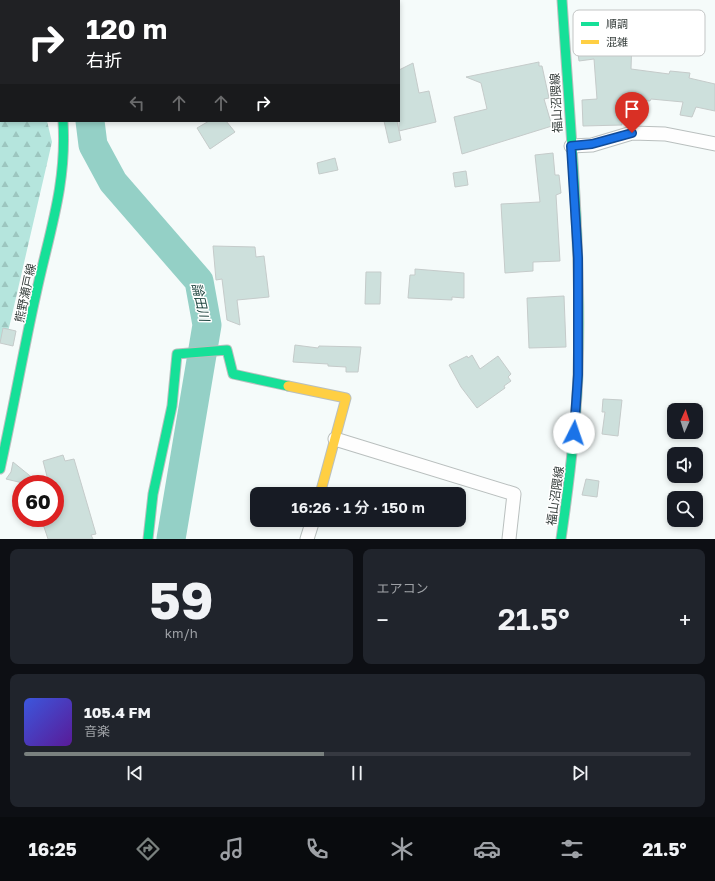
<!DOCTYPE html>
<html lang="ja">
<head>
<meta charset="utf-8">
<style>
	:root { --surface:#171b24; --page:#20242c; --text:#f1f3f6; --muted:#9ea1a6; --line:#363941; --accent:#7a817f }
	body { margin:0; font-family:"Golos Text","Noto Sans JP",sans-serif; background:var(--page); color:var(--text); height:100vh; display:flex; flex-direction:column; font-size:15px; white-space:nowrap }
	* { box-sizing:border-box; margin:0 }
	p { font-size:13px; color:var(--muted) }
	.icon { flex:none; width:22px; height:22px; fill:none; stroke:currentColor; stroke-width:2; stroke-linecap:round; stroke-linejoin:round }
	.map { position:relative; height:539px; overflow:hidden }
	.sheet { display:flex; flex-direction:column; gap:10px; padding:10px; background:#0d0f14; flex:1 }
	.sheet>* { flex:none }
	.hud { position:absolute; left:0px; top:0px; width:400px; height:122px; box-shadow:0 2px 6px #0003; background:#202124; color:#fff; overflow:hidden }
	.needle { width:26px; rotate:3deg }
	.fabs { position:absolute; left:667px; top:403px; display:grid; gap:8px }
	.fabs a { display:grid; place-items:center; width:36px; height:36px; border-radius:8px; background:var(--surface); box-shadow:0 2px 6px #0003; font-size:20px }
	.speed { position:absolute; left:12px; top:475px; display:flex; gap:8px; font-size:20px; font-weight:700; text-align:center }
	.speed>* { display:grid; place-content:center; width:52px; height:52px; border-radius:50%; background:var(--surface); box-shadow:0 2px 6px #0003; line-height:1 }
	.speed .limit { border:6px solid #d22; background:#fff; color:#111 }
	.pin { position:absolute; display:grid; place-items:center; width:34px; height:34px; color:#fff; margin:-41px -17px; border-radius:50% 50% 50% 0; rotate:-45deg; box-shadow:0 0 4px #0007 }
	.pin .icon { rotate:45deg }
	.me { position:absolute; width:44px; margin:-22px; rotate:4deg; stroke-linejoin:round; filter:drop-shadow(0 0 3px #0008) }
	.turn { display:flex; align-items:center; gap:14px; height:84px; padding:0 20px; font-size:18px }
	.turn .icon { width:52px; height:52px; stroke-width:2.5 }
	.turn b { display:block; font-size:28px; line-height:34px }
	.lanes { display:flex; align-items:center; height:38px; padding:0 20px; background:#0003; justify-content:center; gap:20px; direction:ltr }
	.lanes .off { opacity:.35 }
	.big { font-size:30px; font-weight:600; line-height:1.1 }
	.sheet .card { flex:1; display:flex; flex-direction:column; justify-content:center; gap:6px; min-width:0; padding:0 14px; border-radius:8px; background:var(--page) }
	.sheet .dial { align-items:center; gap:0 }
	.dial b { font-size:52px; line-height:1 }
	.song { display:flex; align-items:center; gap:12px }
	.cover { width:48px; height:48px; border-radius:6px; background:linear-gradient(135deg,hsl(230 70% 55%),hsl(270 70% 35%)) }
	.played { height:4px; border-radius:2px; background:linear-gradient(90deg,var(--accent) 45%,var(--line) 45%) }
	.keys { display:flex; justify-content:space-around; direction:ltr }
	.heat { display:flex; justify-content:space-between; align-items:center; font-size:22px; direction:ltr }
	.sheet .tiles { flex:1; display:grid; gap:10px; grid-template-columns:1fr 1fr }
	.card:last-child { grid-column:span 2 }
	.trip { position:absolute; left:250px; top:487px; width:216px; height:40px; border-radius:8px; background:var(--surface); box-shadow:0 2px 6px #0003; font-weight:600; line-height:40px; text-align:center }
	.menu { display:flex; height:64px; justify-content:space-around; align-items:center; background:#090b0e; color:var(--muted) }
	.menu .icon { width:28px; height:28px }
	.menu .current { color:var(--accent) }
	.menu b { font-size:18px; color:var(--text) }
	.map>svg:first-child { display:block }
</style>
</head>
<body>
<div class="map">
<svg width="715" height="539" viewBox="0 0 715 539">
	<defs>
		<pattern id="forest-firs" width="22" height="20" patternUnits="userSpaceOnUse"><rect width="22" height="20" fill="#b5e5dd"/><path d="M5 1l3.5 6h-7zM16 11l3.5 6h-7z" fill="#9cc6bf"/></pattern>
	</defs>
	<rect width="100%" height="100%" fill="#f5fbfa"/>
	<!-- forest -->
	<path fill="url(#forest-firs)" d="M 0,0 L 22,1 L 1,1 L 1,121 L 47,121 L 52,142 L 8,332 L 0,343 Z"/>
	<g fill="none" stroke-linecap="round" stroke-linejoin="round">
		<!-- river -->
		<path stroke="#94d0c6" stroke-width="29" d="M 72,0 L 72,1
			M 90,121 L 93,145 L 113,182 L 199,281 L 207,325 L 171,539"/>
	</g>
	<!-- building -->
	<path fill="#cde0dc" stroke="#c5cbca" d="M 605,34 L 606,36 L 632,37 L 631,69 L 669,74 L 670,71 L 690,73 L 689,78 L 715,84 L 715,111 L 696,107 L 692,117 L 680,115 L 683,102 L 651,99 L 650,101 L 621,98 L 622,125 L 583,126 L 582,100 L 597,99 L 594,59 L 579,61 L 576,37 Z
		M 539,62 L 539,66 L 542,66 L 549,98 L 544,99 L 552,126 L 462,154 L 454,117 L 487,109 L 481,83 L 466,77 Z
		M 413,63 L 419,93 L 429,91 L 436,122 L 399,131 L 399,70 Z
		M 209,121 L 226,121 L 235,132 L 210,149 L 197,128 Z
		M 384,121 L 397,121 L 401,140 L 389,143 Z
		M 553,153 L 555,175 L 559,175 L 561,193 L 556,195 L 560,261 L 533,262 L 533,271 L 505,273 L 501,204 L 540,202 L 535,155 Z
		M 335,158 L 338,170 L 319,174 L 317,163 Z
		M 466,171 L 468,185 L 455,187 L 453,173 Z
		M 213,246 L 255,247 L 256,257 L 264,256 L 269,297 L 237,300 L 240,325 L 227,320 L 222,279 L 216,280 Z
		M 415,269 L 464,273 L 464,298 L 452,297 L 452,300 L 408,298 L 410,275 L 415,275 Z
		M 366,272 L 381,272 L 380,304 L 365,304 Z
		M 564,296 L 566,347 L 529,348 L 527,298 Z
		M 3,328 L 16,331 L 13,346 L 0,343 Z
		M 295,345 L 318,348 L 319,346 L 361,347 L 358,372 L 346,372 L 346,367 L 328,366 L 328,364 L 293,362 Z
		M 472,355 L 480,369 L 498,356 L 511,374 L 508,377 L 511,381 L 504,386 L 505,388 L 477,408 L 461,387 L 449,365 L 467,356 L 468,358 Z
		M 603,399 L 622,400 L 618,436 L 602,434 L 605,412 L 602,412 Z
		M 63,455 L 65,461 L 74,459 L 96,534 L 91,535 L 93,539 L 48,539 L 41,518 L 55,518 L 55,484 L 49,484 L 43,461 Z
		M 13,462 L 40,484 L 27,484 L 6,479 L 11,472 Z
		M 586,479 L 599,481 L 597,497 L 582,495 Z"/>
	<g fill="none" stroke-linecap="round" stroke-linejoin="round">
		<defs>
			<path id="street" d="M 571,146 L 592,145 L 632,133 L 665,134 L 715,144
				M 335,439 L 514,494 L 509,539
				M 307,539 L 313,520"/>
			<path id="fast" d="M 0,469 C 13,411 23,352 36,294 C 49,233 67,185 63,121
				M 148,539 L 153,494 L 172,406 L 177,354 L 227,350 L 233,374 L 288,386
				M 561,539 C 569,484 576,429 578,374 C 582,249 570,124 562,0"/>
			<path id="slow" d="M 45,0 L 46,1
				M 288,386 L 346,398 L 320,494"/>
		</defs>
		<!-- street casing -->
		<use href="#street" stroke="#b9bfbe" stroke-width="15"/>
		<!-- fast casing -->
		<use href="#fast" stroke="#b9bfbe" stroke-width="11"/>
		<!-- slow casing -->
		<use href="#slow" stroke="#b9bfbe" stroke-width="11"/>
		<!-- street -->
		<use href="#street" stroke="#fefefe" stroke-width="13"/>
		<!-- fast -->
		<use href="#fast" stroke="#16e098" stroke-width="9"/>
		<!-- slow -->
		<use href="#slow" stroke="#ffcf43" stroke-width="9"/>
	</g>
	<g fill="none" stroke-linecap="round" stroke-linejoin="round">
		<defs>
			<path id="route" d="M 574,433 L 578,375 L 578,258 L 571,146 L 592,144 L 632,133"/>
		</defs>
		<!-- route casing -->
		<use href="#route" stroke="#114b97" stroke-width="10"/>
		<!-- route -->
		<use href="#route" stroke="#1a73e8" stroke-width="7"/>
	</g>
	<g text-anchor="middle" dominant-baseline="central" stroke-width="3" stroke-linejoin="round" paint-order="stroke">
		<!-- street labels -->
		<g font-size="12" fill="#373f3d" stroke="#fff">
			<text transform="translate(556 103) rotate(-93)">福山沼隈線</text>
			<text transform="translate(25 293) rotate(-78)">熊野瀬戸線</text>
			<text transform="translate(555 496) rotate(-82)">福山沼隈線</text>
		</g>
		<!-- water labels -->
		<g font-size="13" font-style="italic" fill="#214741" stroke="#fff">
			<text transform="translate(201 302) rotate(77)">論田川</text>
		</g>
	</g>
	<!-- legend -->
	<rect x="573" y="10" width="132" height="46" rx="6" fill="#fff" stroke="#c3c5c5" stroke-width="1"/>
	<rect x="581" y="22" width="18" height="4" fill="#16e098"/>
	<rect x="581" y="40" width="18" height="4" fill="#ffcf43"/>
	<g font-size="11" fill="#373f3d">
		<text x="606" y="28">順調</text>
		<text x="606" y="46">混雑</text>
	</g>
</svg>
<div class="fabs">
<a><svg class="needle" viewBox="-14 -14 28 28"><path d="M0-13l5 13h-10z" fill="#e53935"/><path d="M0 13l5-13h-10z" fill="#9ea1a6"/></svg></a>
<a><svg class="icon" aria-label="sound" viewBox="0 0 24 24"><path d="M4 9h4l5-4v14l-5-4H4zM17 9q2 3 0 6"/></svg></a>
<a><svg class="icon" aria-label="search" viewBox="0 0 24 24"><circle cx="10" cy="10" r="6"/><path d="M15 15l6 6"/></svg></a>
</div>
<div class="speed"><div class="limit">60</div></div>
<div class="pin" style="left:632px;top:133px;background:#d93025"><svg class="icon" aria-label="arrive" viewBox="0 0 24 24"><path d="M6 21V4h12l-3 4 3 4H6"/></svg></div>
<svg class="me" style="left:574px;top:433px" viewBox="-20 -20 40 40"><circle r="19" fill="#fff"/><path d="M0-13L10 11 0 6-10 11z" fill="#1a73e8"/></svg>
<div class="trip">16:26 · 1 分 · 150 m</div>
<div class="hud">
<div class="turn"><svg class="icon" aria-label="right" viewBox="0 0 24 24"><path d="M7 20v-9h11M14 6l5 5-5 5"/></svg><div><b>120 m</b>右折</div></div>
<div class="lanes"><svg class="icon off" aria-label="left" viewBox="0 0 24 24"><path d="M17 20v-9H6M10 6l-5 5 5 5"/></svg><svg class="icon off" aria-label="ahead" viewBox="0 0 24 24"><path d="M12 20V5M6 11l6-6 6 6"/></svg><svg class="icon off" aria-label="ahead" viewBox="0 0 24 24"><path d="M12 20V5M6 11l6-6 6 6"/></svg><svg class="icon" aria-label="right" viewBox="0 0 24 24"><path d="M7 20v-9h11M14 6l5 5-5 5"/></svg></div>
</div>
</div>
<section class="sheet">
<div class="tiles">
<div class="card dial"><b>59</b><p>km/h</p></div>
<div class="card"><p>エアコン</p>
<div class="heat"><a>−</a><b class="big">21.5°</b><a>+</a></div>
</div>
<div class="card">
<div class="song"><i class="cover"></i><div><b>105.4 FM</b><p>音楽</p></div></div>
<div class="played"></div>
<div class="keys"><svg class="icon" aria-label="previous" viewBox="0 0 24 24"><path d="M18 5L8 12l10 7zM5 5v14"/></svg><svg class="icon" aria-label="pause" viewBox="0 0 24 24"><path d="M8 5v14M16 5v14"/></svg><svg class="icon" aria-label="next" viewBox="0 0 24 24"><path d="M6 5l10 7-10 7zM19 5v14"/></svg></div>
</div>
</div>
</section>
<nav class="menu">
<b>16:25</b>
<svg class="icon current" aria-label="directions" viewBox="0 0 24 24"><path d="M12 3l9 9-9 9-9-9zM9 14v-3h6M13 9l2 2-2 2"/></svg>
<svg class="icon" aria-label="music" viewBox="0 0 24 24"><path d="M9 18V5l10-2v13"/><circle cx="6" cy="18" r="3"/><circle cx="16" cy="16" r="3"/></svg>
<svg class="icon" aria-label="phone" viewBox="0 0 24 24"><path d="M5 4h4l2 5-3 2q2 4 5 5l2-3 5 2v4C11 20 4 13 5 4z"/></svg>
<svg class="icon" aria-label="climate" viewBox="0 0 24 24"><path d="M12 3v18M4 7l16 10M4 17L20 7"/></svg>
<svg class="icon" aria-label="car" viewBox="0 0 24 24"><path d="M5 17H2v-5l4-1 3-4h7l3 4 3 1v5h-3M9 17h6M6 11h13"/><circle cx="7" cy="17" r="2"/><circle cx="17" cy="17" r="2"/></svg>
<svg class="icon" aria-label="filters" viewBox="0 0 24 24"><path d="M4 7h16M4 17h16"/><circle cx="9" cy="7" r="2"/><circle cx="15" cy="17" r="2"/></svg>
<b>21.5°</b>
</nav>
</body>
</html>
